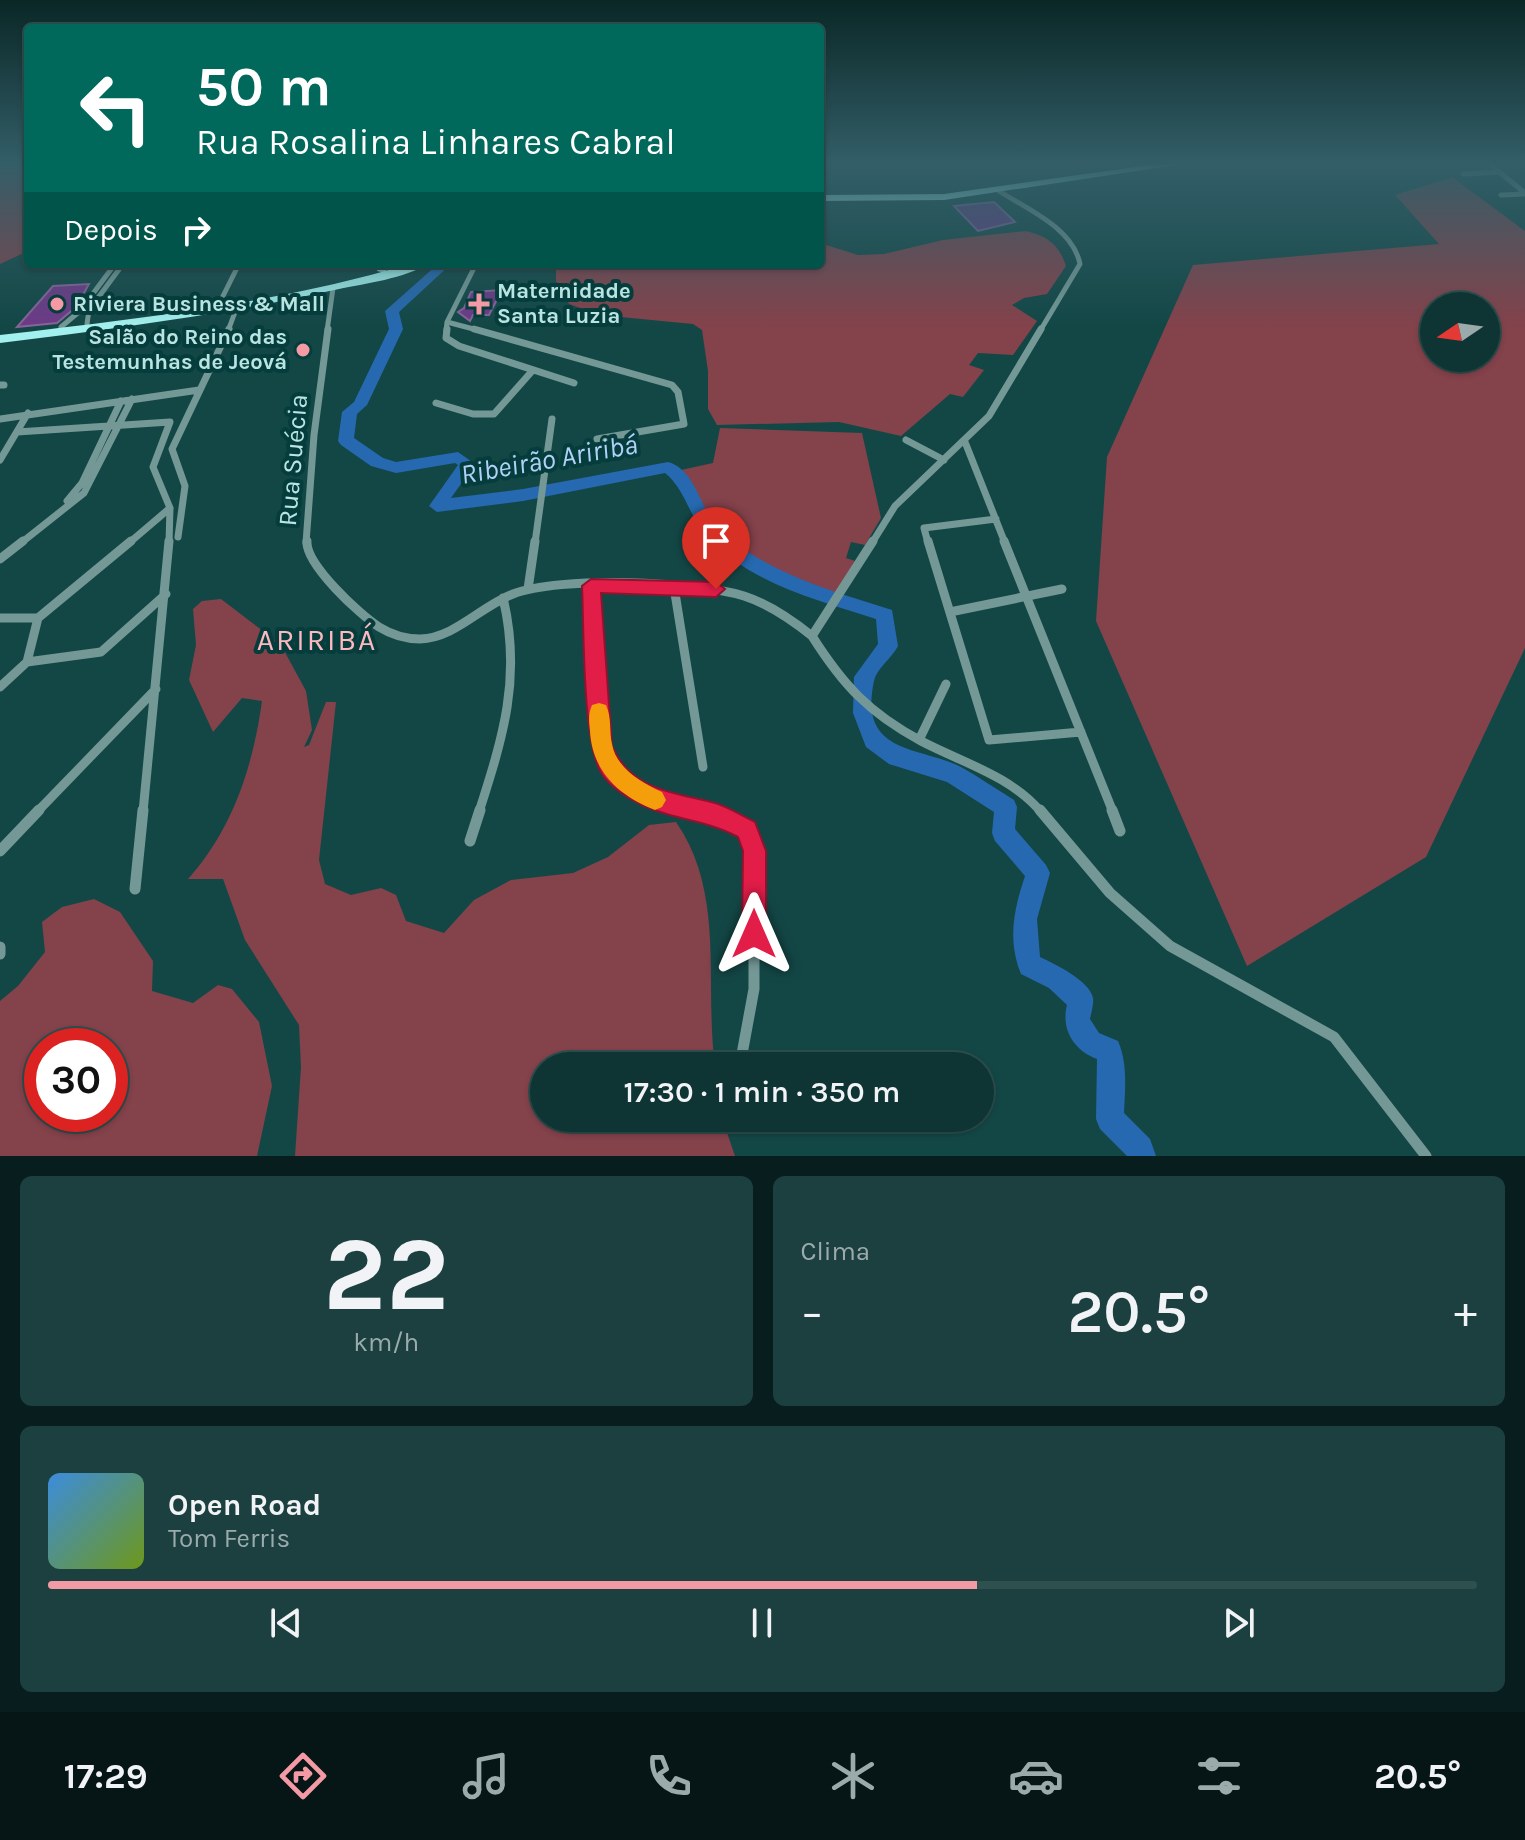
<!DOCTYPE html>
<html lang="pt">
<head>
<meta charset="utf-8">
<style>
	:root { --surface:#0e3534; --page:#1c4040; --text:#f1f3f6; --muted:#9babac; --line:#2e504f; --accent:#f49aa4 }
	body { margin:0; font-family:Karla,sans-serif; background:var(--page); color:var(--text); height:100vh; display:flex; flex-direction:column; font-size:30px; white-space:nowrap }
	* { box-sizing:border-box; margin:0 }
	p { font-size:26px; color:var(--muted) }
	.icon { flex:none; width:44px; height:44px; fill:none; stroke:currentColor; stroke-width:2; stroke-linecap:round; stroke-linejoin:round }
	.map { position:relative; height:1156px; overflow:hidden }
	.side { display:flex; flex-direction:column; gap:20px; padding:20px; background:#081d1d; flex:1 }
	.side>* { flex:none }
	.top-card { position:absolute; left:24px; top:24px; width:800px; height:244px; border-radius:8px; box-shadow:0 2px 6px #0004,0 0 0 2px var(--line); background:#00695c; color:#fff; overflow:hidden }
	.needle { width:52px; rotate:257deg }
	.fabs { position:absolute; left:1420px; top:292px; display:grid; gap:16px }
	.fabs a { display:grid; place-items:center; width:80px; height:80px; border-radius:50%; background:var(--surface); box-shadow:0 2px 6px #0004,0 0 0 2px var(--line); font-size:40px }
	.speed { position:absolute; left:24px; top:1028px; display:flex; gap:16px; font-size:40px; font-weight:700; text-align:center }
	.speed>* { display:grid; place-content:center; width:104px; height:104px; border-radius:50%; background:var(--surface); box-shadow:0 2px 6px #0004,0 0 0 2px var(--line); line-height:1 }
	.speed .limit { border:12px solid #d22; background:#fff; color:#111 }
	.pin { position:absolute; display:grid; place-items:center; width:68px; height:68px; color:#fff; margin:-82px -34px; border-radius:50% 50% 50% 0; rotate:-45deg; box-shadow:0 0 8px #0007 }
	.pin .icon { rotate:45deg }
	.me { position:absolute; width:88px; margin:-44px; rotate:0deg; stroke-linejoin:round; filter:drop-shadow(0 0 6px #0008) }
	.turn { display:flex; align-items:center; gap:28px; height:168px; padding:0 40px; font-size:36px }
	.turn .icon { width:104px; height:104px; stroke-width:2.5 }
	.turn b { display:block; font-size:56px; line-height:68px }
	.then { display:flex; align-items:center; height:76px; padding:0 40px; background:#0003; gap:16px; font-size:30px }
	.big { font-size:60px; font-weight:600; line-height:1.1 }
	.side .tile { flex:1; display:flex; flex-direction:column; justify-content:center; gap:12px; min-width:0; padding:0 28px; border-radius:12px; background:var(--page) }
	.side .dial { align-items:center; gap:0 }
	.dial b { font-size:104px; line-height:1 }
	.song { display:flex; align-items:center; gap:24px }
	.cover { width:96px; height:96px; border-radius:12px; background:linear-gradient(135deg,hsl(210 70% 55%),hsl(80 70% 35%)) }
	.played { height:8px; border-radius:4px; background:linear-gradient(90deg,var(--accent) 65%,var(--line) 65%) }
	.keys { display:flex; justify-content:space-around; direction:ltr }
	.heat { display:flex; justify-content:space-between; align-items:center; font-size:44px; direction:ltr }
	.side .tiles { flex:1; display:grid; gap:20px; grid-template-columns:1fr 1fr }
	.tile:last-child { grid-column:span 2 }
	.trip { position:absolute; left:530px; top:1052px; width:464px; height:80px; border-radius:40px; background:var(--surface); box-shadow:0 2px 6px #0004,0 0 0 2px var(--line); font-weight:600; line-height:80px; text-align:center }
	.tab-bar { display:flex; height:128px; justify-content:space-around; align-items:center; background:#061515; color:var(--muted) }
	.tab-bar .icon { width:56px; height:56px }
	.tab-bar .active { color:var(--accent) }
	.tab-bar b { font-size:36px; color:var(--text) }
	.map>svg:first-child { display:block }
</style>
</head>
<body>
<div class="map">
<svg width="1525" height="1156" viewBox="0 0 1525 1156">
	<rect width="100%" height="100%" fill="#134746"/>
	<!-- green -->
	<path fill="#84424b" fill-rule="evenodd" d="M 0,165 L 28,165 L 28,251 L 0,264 Z
		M 1452,177 L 1525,231 L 1525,648 L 1426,857 L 1247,966 L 1096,621 L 1107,457 L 1193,265 L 1439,244 L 1395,195 ZM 1434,306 L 1486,306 L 1486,358 L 1434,358 Z
		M 1026,231 C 1048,236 1059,245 1066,266 L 1047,294 L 1024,298 L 1012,305 L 1037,321 L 1013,355 L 978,353 L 969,365 L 984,370 L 963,397 L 950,394 L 901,436 L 839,422 L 717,425 L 708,409 L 708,371 L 702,330 L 693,324 L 600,315 L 569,304 L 556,281 L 556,268 L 573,264 L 820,264 L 820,243 L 858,255 L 884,254 L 943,240 Z
		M 720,428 L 862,433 L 881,518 L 865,545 L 851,542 L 846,558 L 855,561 L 836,594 C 794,576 747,563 715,529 C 700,513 691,490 681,470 L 713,463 Z
		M 221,599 L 281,645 L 306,691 L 312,730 L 304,747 L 309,745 L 326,702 L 336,702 L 319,860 L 325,884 L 351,895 L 381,888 L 396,895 L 406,921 L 444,933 L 474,900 L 511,880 L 573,873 L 608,857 L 649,825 L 676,822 C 726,894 704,984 715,1066 L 544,1066 L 544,1118 L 722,1118 L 735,1156 L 295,1156 L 301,1067 L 299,1025 L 245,940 L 223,879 L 188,879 C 233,829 253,766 262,701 L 242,698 L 213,732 L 189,680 L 196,645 L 193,609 L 202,601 Z
		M 94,899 L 120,912 L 153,961 L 152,991 L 193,1003 L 218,985 L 232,989 L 259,1022 L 272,1086 L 257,1156 L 0,1156 L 0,1001 L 18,986 L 45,952 L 42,922 L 62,907 ZM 42,1046 L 110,1046 L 110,1114 L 42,1114 Z"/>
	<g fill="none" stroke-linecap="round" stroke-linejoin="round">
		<!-- river -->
		<path fill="#2669b0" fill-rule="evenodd" d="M 438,264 L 451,264 L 399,312 L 403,329 L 367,405 L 357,414 L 354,438 L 383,458 L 396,462 L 458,452 L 475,464 L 451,498 L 523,489 L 668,462 C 693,469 698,500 712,519 C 719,529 729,537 738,545 C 783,578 839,593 892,610 L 898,646 C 892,658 876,669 874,681 C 858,755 919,746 961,767 C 979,777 996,789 1014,800 L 1017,807 L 1015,829 L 1046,865 L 1050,873 L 1037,919 L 1040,957 C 1055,964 1090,981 1093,998 C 1094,1004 1091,1013 1090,1019 L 1099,1033 L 1118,1041 C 1128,1064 1125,1089 1124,1113 L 1150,1139 L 1156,1156 L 1127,1156 L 1100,1129 L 1096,1119 L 1097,1059 C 1073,1050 1061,1029 1067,1005 L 1049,988 L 1021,974 C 1007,940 1014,909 1025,876 L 995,841 L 992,833 L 994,812 L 947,782 L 889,764 L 866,747 L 853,713 L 854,677 L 878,644 L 876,619 C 817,600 748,583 706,535 C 689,516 685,489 665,473 L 523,501 L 437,512 L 429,506 L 458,465 L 455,463 L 396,473 L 371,466 L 341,445 L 338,441 L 342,412 L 354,402 L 389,329 L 385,311 Z"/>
	</g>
	<!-- building -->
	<path fill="#6d3a87" stroke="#866499" stroke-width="2" d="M 994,202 L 1015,222 L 978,231 L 954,206 Z
		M 89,284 L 76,307 L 57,323 L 17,327 L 53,286 Z
		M 502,290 L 489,315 L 473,315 L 470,321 L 458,312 L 464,308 L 471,292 Z"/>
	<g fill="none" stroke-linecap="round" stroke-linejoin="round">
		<!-- minor-far3 -->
		<path stroke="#749896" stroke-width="5" d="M 1491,165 L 1525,193
			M 1463,174 L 1500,172
			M 999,191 C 1027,209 1073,228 1080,264 L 1040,331
			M 1501,195 L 1525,194
			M 476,264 L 447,322 L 481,331
			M 220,302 L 239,264
			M 87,324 L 89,310 L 123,264
			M 61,327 L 80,311 L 115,264
			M 228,331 L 238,304
			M 327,331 L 333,288
			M 446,331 L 447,322"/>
		<!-- minor-far2 -->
		<path stroke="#749896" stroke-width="7" d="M 447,329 L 446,338 L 459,346 L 574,383
			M 474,329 L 672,385 L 678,392 L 684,424 L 597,439
			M 0,385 L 4,385
			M 436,403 L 473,414 L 494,414 L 533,370
			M 0,419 L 199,390
			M 17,432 L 170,422 L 153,467 L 170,508 L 169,543
			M 906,440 L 944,460
			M 965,442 L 1005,543
			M 0,460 L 28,413
			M 67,501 L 82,483 L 121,401
			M 178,537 L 185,486 L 172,449 L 229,329
			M 21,543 L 84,493 L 132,399
			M 129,543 L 170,508
			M 306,543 L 314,435 L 328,329
			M 535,543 L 552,419
			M 872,543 L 895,506 L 989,416 L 1041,329
			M 928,543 L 924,528 L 996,519"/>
		<!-- minor-far1 -->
		<path stroke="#749896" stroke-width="9" d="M 307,541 C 305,564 360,615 379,627 C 392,635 405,639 420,639 C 455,638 481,606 513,594 C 559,576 695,581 744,596 C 769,604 792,620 812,636
			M 873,541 L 812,636 C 843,685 869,713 921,741 C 961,762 1011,776 1041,812
			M 928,541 L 989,740 L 1081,732
			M 1004,541 L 1113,812
			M 0,559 L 23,541
			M 591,586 L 601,746 C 622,797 662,799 710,812
			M 674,587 L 703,767
			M 528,589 L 535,541
			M 950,612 L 1062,589
			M 0,618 L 38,618 L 27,662
			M 38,618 L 131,541
			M 0,687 L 27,662 L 101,652 L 166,594
			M 919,740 L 946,684
			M 37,812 L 156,689
			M 143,812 L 169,541
			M 479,812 C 503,737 522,677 503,598"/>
		<!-- minor -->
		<path stroke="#749896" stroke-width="11" d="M 703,810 C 728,817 743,827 754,851 L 754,989 L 742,1054
			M 1040,810 L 1110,893 L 1170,946 L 1334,1037 L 1426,1156
			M 1112,810 L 1120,831
			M 470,841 L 480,810
			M 0,851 L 39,810
			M 135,889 L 143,810
			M 0,947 L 0,954"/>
		<!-- secondary -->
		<path fill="#8fcac8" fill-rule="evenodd" d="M 379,264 L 389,264 L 385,273 L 377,271 Z"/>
		<!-- primary -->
		<path fill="#a3f1ee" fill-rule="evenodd" d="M 1149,165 L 1176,165 L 944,200 L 820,201 L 820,195 L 944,194 Z
			M 409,264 L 427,264 C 407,278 363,284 339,289 C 227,314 113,329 0,343 L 0,335 C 133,319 282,303 409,264 Z"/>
	</g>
	<!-- sky -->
	<linearGradient id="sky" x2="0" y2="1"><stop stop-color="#0a2726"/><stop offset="0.5" stop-color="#335e68"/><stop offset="1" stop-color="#335e68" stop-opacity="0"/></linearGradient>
	<rect width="1525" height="327" fill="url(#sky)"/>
	<!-- route -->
	<path fill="#e11d48" stroke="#92132f" stroke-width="2" d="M 591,579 L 716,582 L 725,589 L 716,597 L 601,593 L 612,746 C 630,790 674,792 715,803 C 729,807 742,816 755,822 L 766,851 L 766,934 L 763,943 L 754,946 L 745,943 L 742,934 L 743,851 L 738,837 C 705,819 671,820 640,804 C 627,798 610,786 602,774 C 582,744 584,626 582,586 Z"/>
	<!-- slow -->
	<path fill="#f59e0b" d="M 599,703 L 606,705 C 612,718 609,731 612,744 C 616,768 642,783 662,792 L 666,800 L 662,807 L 655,810 C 619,796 592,771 590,731 C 589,721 588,714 592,705 Z"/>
	<!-- markers -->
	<g fill="#f49aa4" stroke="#043d3c" stroke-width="3">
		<circle cx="57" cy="304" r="8"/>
		<path d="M475 292h8v8h8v8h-8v8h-8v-8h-8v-8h8z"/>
		<circle cx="303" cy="350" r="8"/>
	</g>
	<g text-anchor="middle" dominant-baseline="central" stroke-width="8" stroke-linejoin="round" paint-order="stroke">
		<!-- far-poi labels -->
		<g font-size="22" font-weight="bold" fill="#b9e4e2" stroke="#043d3c" text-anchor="start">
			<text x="497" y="291">Maternidade<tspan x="497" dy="25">Santa Luzia</tspan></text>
			<text x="73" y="304">Riviera Business &amp; Mall</text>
			<text x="287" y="337" text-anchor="end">Salão do Reino das<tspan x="287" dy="25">Testemunhas de Jeová</tspan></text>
		</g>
		<!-- street labels -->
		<g font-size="26" fill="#b9e4e2" stroke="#043d3c">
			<text transform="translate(293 460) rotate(-85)">Rua Suécia</text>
		</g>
		<!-- water labels -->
		<g font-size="28" font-style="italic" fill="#b1d1f8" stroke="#043d3c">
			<text transform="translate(549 459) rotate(-10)">Ribeirão Ariribá</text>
		</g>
		<!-- quarter labels -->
		<g font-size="30" letter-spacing="2" fill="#fdb9bf" stroke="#043d3c">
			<text x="317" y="640">ARIRIBÁ</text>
		</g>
	</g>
</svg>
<div class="fabs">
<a><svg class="needle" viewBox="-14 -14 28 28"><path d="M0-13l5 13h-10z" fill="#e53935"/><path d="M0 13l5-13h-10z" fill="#9babac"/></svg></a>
</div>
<div class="speed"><div class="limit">30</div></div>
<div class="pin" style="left:716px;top:589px;background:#d93025"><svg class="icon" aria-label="arrive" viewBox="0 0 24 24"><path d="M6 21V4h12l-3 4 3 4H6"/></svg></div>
<svg class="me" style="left:754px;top:934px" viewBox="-20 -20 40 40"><path d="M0-17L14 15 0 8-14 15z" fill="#e11d48" stroke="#fff" stroke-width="4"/></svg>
<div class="trip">17:30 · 1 min · 350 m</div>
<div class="top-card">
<div class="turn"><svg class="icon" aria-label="left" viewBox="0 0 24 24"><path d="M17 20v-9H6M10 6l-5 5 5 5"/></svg><div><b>50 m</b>Rua Rosalina Linhares Cabral</div></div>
<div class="then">Depois<svg class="icon" aria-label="right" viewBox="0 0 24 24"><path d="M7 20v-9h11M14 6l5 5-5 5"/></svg></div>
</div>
</div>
<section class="side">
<div class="tiles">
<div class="tile dial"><b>22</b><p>km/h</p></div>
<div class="tile"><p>Clima</p>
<div class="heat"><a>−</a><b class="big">20.5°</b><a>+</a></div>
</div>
<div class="tile">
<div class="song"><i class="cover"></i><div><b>Open Road</b><p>Tom Ferris</p></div></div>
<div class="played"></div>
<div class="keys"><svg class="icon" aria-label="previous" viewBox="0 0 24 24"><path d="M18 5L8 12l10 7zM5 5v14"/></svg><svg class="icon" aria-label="pause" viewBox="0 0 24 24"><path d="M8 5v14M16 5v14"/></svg><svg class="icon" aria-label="next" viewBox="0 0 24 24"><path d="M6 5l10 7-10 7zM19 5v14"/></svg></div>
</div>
</div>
</section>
<nav class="tab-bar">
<b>17:29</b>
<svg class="icon active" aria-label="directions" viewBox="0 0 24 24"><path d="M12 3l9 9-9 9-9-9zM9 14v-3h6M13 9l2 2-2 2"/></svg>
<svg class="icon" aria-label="music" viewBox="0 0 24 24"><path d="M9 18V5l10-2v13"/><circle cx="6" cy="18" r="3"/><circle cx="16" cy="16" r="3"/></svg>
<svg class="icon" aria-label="phone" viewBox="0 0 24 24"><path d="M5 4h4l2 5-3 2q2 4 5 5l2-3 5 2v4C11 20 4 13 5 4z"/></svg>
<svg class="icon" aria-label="climate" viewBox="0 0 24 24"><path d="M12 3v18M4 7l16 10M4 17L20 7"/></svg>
<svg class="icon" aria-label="car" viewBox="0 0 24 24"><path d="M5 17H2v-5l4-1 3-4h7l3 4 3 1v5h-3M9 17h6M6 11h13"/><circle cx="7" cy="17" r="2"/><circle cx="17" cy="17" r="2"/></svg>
<svg class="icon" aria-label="filters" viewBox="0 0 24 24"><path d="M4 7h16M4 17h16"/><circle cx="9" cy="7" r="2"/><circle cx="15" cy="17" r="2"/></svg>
<b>20.5°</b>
</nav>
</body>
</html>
